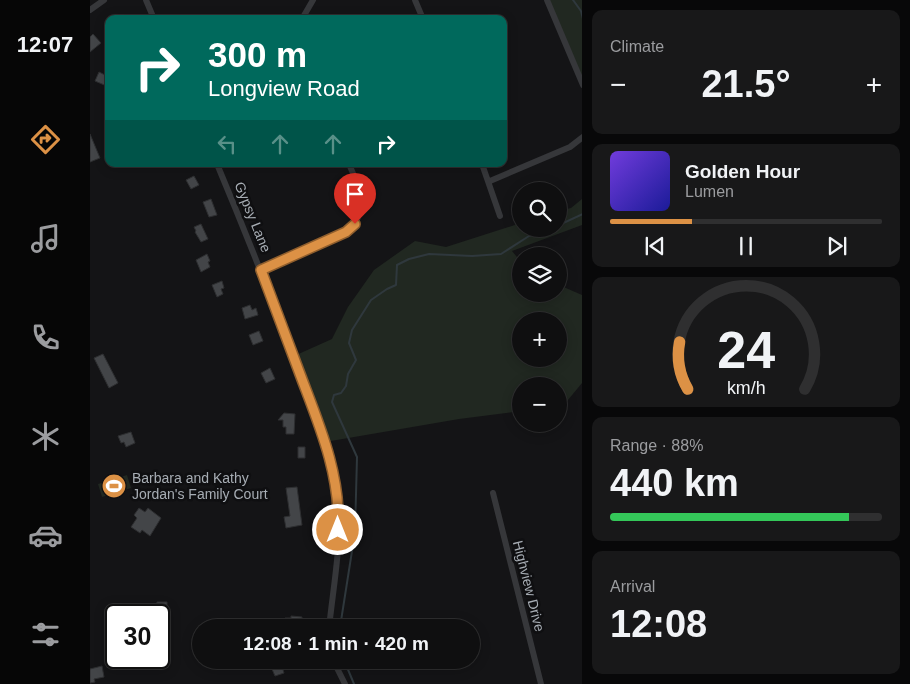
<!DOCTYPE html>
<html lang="en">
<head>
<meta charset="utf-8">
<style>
	:root { --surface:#0f0f10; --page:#181819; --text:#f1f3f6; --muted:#9b9c9f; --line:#2f2f30; --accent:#dc9145 }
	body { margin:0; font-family:Helvetica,sans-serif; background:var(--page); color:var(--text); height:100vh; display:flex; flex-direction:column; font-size:19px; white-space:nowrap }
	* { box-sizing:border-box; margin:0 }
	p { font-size:16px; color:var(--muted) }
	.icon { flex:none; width:28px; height:28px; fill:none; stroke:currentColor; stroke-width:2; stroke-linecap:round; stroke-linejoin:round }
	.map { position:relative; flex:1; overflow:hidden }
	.side { display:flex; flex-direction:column; gap:10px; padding:10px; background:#080809; width:328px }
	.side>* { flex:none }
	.top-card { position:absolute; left:15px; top:15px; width:402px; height:152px; border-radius:10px; box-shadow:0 2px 12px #0003,0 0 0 1px var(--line); background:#00695c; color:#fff; overflow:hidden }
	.controls { position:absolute; left:422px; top:182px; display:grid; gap:10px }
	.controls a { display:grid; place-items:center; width:55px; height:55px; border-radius:50%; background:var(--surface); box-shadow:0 2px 12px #0003,0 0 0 1px var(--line); font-size:25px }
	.speed { position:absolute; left:15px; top:604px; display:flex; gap:10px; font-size:25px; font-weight:700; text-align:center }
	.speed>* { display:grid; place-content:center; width:65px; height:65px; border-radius:50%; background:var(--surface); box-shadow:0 2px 12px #0003,0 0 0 1px var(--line); line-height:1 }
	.speed .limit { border:2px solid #111; border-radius:8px; background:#fff; color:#111 }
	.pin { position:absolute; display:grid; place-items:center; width:42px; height:42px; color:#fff; margin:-51px -21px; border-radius:50% 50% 50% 0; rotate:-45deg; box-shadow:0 0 5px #0007 }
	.pin .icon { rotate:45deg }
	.me { position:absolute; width:55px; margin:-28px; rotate:0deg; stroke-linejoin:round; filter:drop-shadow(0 0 4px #0008) }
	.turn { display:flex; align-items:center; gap:18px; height:105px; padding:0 20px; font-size:22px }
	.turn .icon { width:65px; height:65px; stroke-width:2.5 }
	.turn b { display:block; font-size:35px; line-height:42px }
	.lanes { display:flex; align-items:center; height:48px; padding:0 20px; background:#0003; justify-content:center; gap:25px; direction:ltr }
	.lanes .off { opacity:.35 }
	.big { font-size:38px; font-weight:700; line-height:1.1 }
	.side .card { flex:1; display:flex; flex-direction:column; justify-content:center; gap:8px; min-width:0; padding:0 18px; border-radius:10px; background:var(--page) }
	.side .dial { align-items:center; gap:0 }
	.dial svg { height:130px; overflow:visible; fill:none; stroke:var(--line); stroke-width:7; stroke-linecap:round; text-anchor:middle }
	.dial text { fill:var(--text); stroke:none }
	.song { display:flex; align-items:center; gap:15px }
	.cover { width:60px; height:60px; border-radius:8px; background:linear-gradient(135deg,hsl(260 70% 55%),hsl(240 70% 35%)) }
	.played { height:5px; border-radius:2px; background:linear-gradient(90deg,var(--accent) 30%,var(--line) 30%) }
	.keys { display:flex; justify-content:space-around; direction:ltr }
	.heat { display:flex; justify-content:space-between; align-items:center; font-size:28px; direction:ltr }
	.charge { height:8px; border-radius:4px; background:linear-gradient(90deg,#34c759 88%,var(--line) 0) }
	.trip { position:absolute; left:102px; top:619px; width:288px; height:50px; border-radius:25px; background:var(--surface); box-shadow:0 2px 12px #0003,0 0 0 1px var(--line); font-weight:700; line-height:50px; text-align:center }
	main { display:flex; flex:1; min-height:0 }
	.menu { display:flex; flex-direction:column; width:90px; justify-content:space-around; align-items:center; background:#060606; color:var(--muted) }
	.menu .icon { width:35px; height:35px }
	.menu .on { color:var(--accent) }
	.menu b { font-size:22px; color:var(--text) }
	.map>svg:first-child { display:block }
</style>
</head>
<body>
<main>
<nav class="menu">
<b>12:07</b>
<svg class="icon on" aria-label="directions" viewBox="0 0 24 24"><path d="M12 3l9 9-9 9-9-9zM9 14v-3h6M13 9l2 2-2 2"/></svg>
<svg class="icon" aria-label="music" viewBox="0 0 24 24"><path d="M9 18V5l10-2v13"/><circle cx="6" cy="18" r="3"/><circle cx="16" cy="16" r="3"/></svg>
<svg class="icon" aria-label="phone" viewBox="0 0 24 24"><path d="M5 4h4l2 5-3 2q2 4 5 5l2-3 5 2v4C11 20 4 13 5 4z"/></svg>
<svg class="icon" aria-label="climate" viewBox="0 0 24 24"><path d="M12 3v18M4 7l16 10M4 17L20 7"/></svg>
<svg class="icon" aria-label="car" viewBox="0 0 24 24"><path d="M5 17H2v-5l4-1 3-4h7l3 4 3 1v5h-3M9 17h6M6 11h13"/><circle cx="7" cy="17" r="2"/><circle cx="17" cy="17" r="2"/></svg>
<svg class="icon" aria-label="filters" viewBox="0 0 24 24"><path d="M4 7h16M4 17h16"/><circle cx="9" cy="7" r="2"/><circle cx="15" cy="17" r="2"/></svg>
</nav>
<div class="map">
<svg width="493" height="684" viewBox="0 0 493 684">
	<rect width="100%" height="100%" fill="#141416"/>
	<!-- green -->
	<path fill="#212821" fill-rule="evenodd" d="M 457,0 L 492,0 L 492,85 Z
		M 492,199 L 492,225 L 422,251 L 431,262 L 431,294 L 469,294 L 469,285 L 492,295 L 492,383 L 473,406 L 469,406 L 469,386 L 431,386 L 431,411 L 369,419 L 235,442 L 204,356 L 242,339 L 258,307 L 284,270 L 325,241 L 356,247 L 431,223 L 431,229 L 469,229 L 469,211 L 481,208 ZM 431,321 L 469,321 L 469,359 L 431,359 Z
		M 37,475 L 41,488 L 12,497 L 8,484 Z"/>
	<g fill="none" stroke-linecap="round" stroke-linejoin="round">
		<!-- stream -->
		<path stroke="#2f383d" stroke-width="2" d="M 483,0 L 491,11 L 493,19
			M 469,225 L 493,214
			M 251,628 L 251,621 L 265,532 L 267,457 L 242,402 L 244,395 L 251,393 L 256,386 L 258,374 L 266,360 L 259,343 L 262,330 L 281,300 L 297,289 L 306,285 L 307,265 L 319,259 L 339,254 L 382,256 L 411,254 L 439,236 L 458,229
			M 254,660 L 264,684"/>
	</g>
	<!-- building -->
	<path fill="#434548" stroke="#2e2f31" d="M 3,34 L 11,43 L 0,52 L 0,37 Z
		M 9,72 L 19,77 L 19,87 L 5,81 Z
		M 0,134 L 10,158 L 0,162 Z
		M 104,176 L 109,185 L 101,189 L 96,180 Z
		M 121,199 L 127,215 L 119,217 L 113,202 Z
		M 111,224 L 118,239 L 111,242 L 105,232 L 106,231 L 104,227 Z
		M 117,254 L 120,261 L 118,262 L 120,267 L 111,272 L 106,260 Z
		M 132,281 L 134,288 L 131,289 L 133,294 L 127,297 L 122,285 Z
		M 160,305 L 162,310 L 166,308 L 168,315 L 155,319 L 152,308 Z
		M 169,331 L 173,341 L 163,345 L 159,335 Z
		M 13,354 L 28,383 L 19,388 L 4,358 Z
		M 180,368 L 185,379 L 176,383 L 171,373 Z
		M 194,413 L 205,414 L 204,434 L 196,434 L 196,427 L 193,427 L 193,420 L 188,420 Z
		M 41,432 L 45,443 L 36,447 L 34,442 L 31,443 L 28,436 Z
		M 208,447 L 215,447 L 215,458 L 208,458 Z
		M 207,487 L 212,525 L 196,528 L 194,517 L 200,516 L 196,488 Z
		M 49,508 L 55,512 L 58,508 L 71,518 L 60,536 L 52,530 L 50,533 L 41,527 L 47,518 L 44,515 Z
		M 67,602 L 77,602 L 77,607 L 79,608 L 78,627 L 74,627 L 74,631 L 69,631 L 69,615 L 66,615 Z
		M 201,616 L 212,617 L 211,628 L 195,628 L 195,618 L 201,618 Z
		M 178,660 L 190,660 L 194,673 L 185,676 Z
		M 12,666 L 14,677 L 4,679 L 5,682 L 0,683 L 0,669 Z"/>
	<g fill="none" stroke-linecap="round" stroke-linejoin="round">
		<!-- minor -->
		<path stroke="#36373a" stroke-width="6" d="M 56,0 L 64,19
			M 325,0 L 333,19
			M 457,0 L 493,85
			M 0,10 L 14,0
			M 212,19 L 223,0
			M 127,164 C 156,233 183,302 209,372 C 226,418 248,465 249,514 C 250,552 243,590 239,628
			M 392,164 L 410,216
			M 400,181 L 480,147 L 493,137
			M 171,270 L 256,232 C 259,230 263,227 265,224 C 276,206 267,181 259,164
			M 403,493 L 451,684
			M 243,660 L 255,684"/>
	</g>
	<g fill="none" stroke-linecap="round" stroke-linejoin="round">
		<defs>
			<path id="route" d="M 248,530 C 251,478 231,429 213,382 C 199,345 185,307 171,270 L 256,232 L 265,224"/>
		</defs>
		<!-- route casing -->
		<use href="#route" stroke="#8f5e2d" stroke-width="12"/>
		<!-- route -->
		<use href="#route" stroke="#dc9145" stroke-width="9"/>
	</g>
	<!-- icons -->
	<defs>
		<symbol id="stadium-disc" viewBox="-11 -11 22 22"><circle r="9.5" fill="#dc9145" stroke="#0f0f11"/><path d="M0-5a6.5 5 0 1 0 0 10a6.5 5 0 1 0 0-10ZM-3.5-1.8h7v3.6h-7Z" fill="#fff"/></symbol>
	</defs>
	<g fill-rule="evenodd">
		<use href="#stadium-disc" x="10" y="472" width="28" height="28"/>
	</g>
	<g text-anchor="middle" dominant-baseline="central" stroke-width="5" stroke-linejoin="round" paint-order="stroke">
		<!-- street labels -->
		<g font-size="14" fill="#a7adb4" stroke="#0f0f11">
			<text transform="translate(163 217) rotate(68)">Gypsy Lane</text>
			<text transform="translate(439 586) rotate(76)">Highview Drive</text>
		</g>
		<!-- poi labels -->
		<g font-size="14" fill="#a7adb4" stroke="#0f0f11" text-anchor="start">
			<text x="42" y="478">Barbara and Kathy<tspan x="42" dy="16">Jordan's Family Court</tspan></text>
		</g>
	</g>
</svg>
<div class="controls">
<a><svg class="icon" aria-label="search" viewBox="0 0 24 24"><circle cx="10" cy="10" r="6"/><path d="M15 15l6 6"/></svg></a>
<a><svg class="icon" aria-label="layers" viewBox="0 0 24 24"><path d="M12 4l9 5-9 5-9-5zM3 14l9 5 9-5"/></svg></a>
<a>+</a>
<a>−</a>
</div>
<div class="speed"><div class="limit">30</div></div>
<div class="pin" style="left:265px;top:224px;background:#d93025"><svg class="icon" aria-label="arrive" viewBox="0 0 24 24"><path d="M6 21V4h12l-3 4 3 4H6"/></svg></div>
<svg class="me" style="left:248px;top:530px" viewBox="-20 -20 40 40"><circle r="17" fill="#dc9145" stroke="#fff" stroke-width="3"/><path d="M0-11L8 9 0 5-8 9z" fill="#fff"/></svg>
<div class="trip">12:08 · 1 min · 420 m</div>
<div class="top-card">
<div class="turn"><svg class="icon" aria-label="right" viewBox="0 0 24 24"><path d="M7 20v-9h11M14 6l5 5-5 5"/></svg><div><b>300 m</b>Longview Road</div></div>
<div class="lanes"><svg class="icon off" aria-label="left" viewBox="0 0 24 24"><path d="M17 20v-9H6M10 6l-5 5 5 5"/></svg><svg class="icon off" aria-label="ahead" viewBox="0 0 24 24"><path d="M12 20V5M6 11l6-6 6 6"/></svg><svg class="icon off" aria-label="ahead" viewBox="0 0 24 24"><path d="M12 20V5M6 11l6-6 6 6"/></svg><svg class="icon" aria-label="right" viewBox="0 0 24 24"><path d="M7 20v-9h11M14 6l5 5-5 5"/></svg></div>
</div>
</div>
<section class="side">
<div class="card"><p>Climate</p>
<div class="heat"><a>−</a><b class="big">21.5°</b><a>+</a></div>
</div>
<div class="card">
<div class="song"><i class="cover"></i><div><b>Golden Hour</b><p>Lumen</p></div></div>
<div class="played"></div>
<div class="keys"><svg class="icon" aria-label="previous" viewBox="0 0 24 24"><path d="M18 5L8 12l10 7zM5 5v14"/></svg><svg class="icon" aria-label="pause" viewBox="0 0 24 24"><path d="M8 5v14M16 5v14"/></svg><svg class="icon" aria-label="next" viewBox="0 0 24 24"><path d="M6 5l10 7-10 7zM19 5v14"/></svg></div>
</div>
<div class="card dial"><svg viewBox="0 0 100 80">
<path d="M14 69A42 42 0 1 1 86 69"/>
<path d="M14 69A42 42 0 0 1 9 40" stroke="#dc9145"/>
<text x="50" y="56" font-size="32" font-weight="700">24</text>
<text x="50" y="72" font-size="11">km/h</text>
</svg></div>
<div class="card"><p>Range · 88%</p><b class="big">440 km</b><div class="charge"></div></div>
<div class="card"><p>Arrival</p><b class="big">12:08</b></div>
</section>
</main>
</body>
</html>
